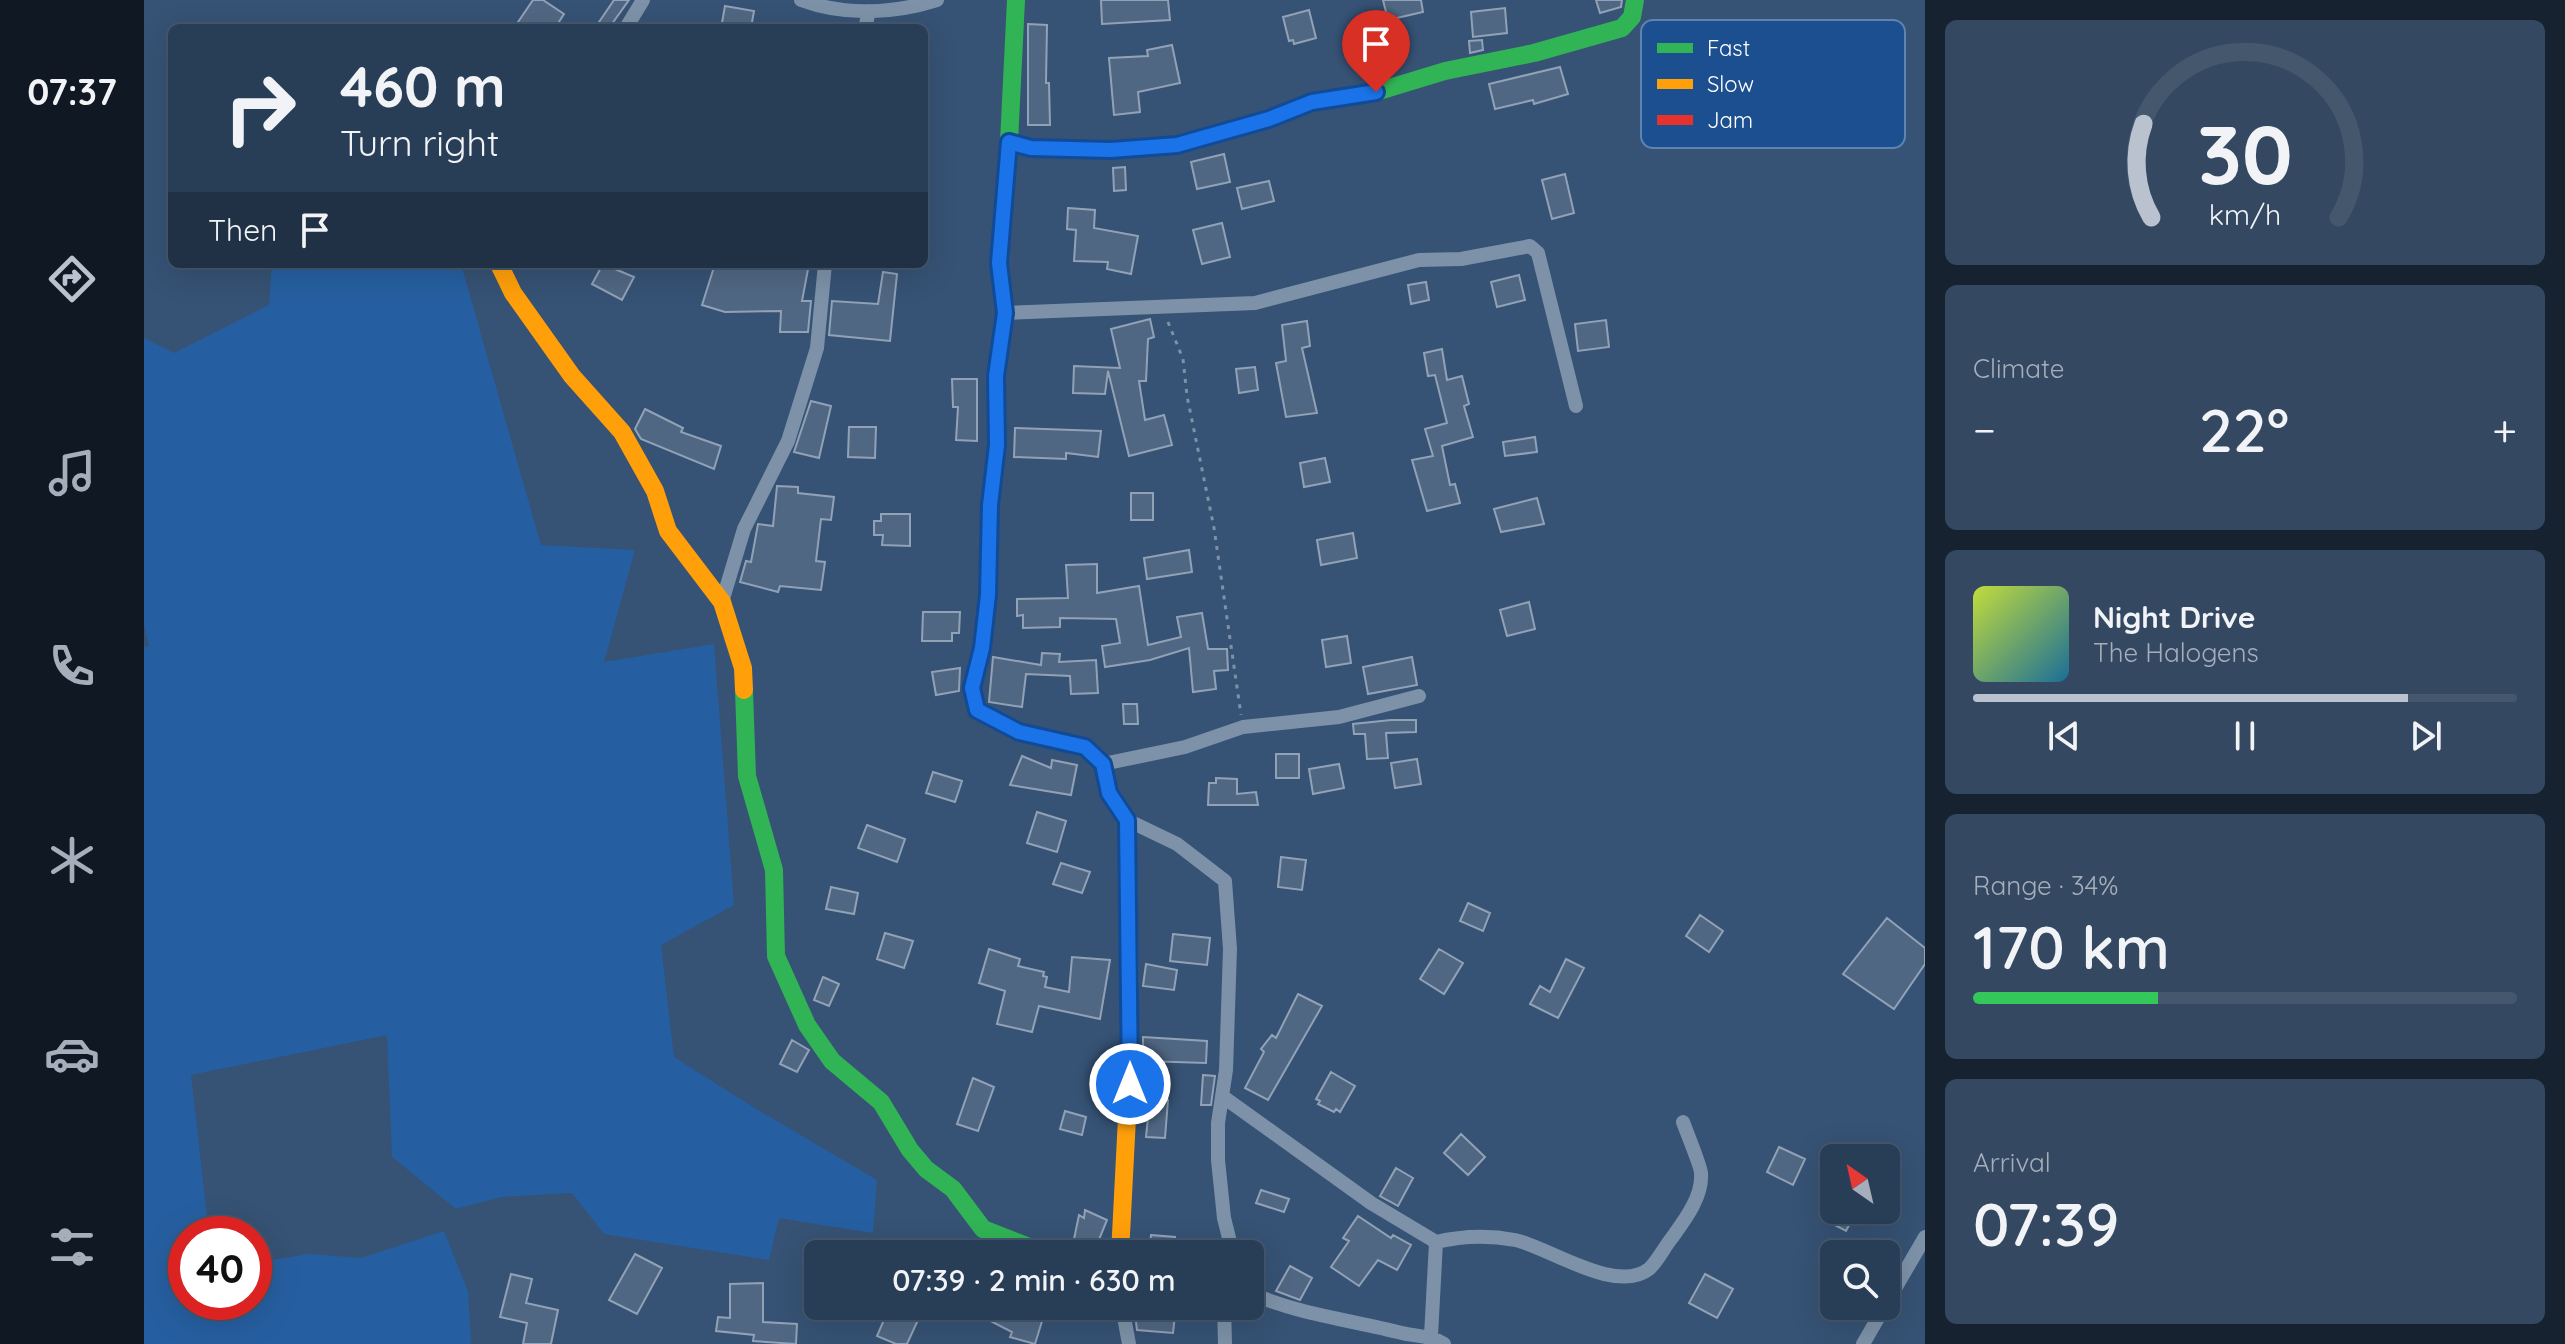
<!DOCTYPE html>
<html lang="en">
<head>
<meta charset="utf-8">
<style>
	:root { --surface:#283e57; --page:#344961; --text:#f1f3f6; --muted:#a5aeba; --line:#44576d; --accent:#b9c2ce }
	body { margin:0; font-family:Quicksand,sans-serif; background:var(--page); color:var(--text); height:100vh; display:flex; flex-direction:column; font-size:30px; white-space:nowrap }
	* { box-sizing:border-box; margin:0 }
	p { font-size:26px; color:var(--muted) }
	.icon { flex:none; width:44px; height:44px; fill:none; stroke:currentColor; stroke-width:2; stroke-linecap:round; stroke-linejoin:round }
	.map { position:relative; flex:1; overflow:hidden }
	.side { display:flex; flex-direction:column; gap:20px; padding:20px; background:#162230; width:640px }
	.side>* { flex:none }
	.hud { position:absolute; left:24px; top:24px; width:760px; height:244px; border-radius:12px; box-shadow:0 8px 32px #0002,0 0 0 2px var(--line); background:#283e57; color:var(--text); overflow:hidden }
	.needle { width:52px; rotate:326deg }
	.buttons { position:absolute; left:1676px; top:1144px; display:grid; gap:16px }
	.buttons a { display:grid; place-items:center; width:80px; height:80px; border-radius:12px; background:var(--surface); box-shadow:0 8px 32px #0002,0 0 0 2px var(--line); font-size:40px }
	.speed { position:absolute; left:24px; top:1216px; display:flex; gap:16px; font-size:40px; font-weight:700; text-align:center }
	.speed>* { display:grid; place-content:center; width:104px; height:104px; border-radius:50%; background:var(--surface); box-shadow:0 8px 32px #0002,0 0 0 2px var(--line); line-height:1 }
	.speed .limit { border:12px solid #d22; background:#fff; color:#111 }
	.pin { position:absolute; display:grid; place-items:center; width:68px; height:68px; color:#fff; margin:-82px -34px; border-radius:50% 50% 50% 0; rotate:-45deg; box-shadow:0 0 8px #0007 }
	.pin .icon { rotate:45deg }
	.me { position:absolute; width:88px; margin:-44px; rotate:0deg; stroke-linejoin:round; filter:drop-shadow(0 0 6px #0008) }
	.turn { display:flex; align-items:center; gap:28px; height:168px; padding:0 40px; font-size:36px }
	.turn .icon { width:104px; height:104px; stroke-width:2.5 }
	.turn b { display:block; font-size:56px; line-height:68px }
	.then { display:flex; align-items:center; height:76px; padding:0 40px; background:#0003; gap:16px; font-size:30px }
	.big { font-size:60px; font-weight:600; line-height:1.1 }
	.side .widget { flex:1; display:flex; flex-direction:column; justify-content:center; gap:12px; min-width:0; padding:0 28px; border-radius:12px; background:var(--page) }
	.side .dial { align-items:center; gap:0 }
	.dial svg { height:208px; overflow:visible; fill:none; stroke:var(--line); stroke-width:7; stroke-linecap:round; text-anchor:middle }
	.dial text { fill:var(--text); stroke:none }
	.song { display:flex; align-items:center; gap:24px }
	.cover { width:96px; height:96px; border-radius:12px; background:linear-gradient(135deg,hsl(70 70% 55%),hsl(200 70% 35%)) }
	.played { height:8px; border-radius:4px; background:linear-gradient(90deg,var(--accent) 80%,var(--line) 80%) }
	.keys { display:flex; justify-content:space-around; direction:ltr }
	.heat { display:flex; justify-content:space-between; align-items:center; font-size:44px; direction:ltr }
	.charge { height:12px; border-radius:6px; background:linear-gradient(90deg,#34c759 34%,var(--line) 0) }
	.trip { position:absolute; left:660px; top:1240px; width:460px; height:80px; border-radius:12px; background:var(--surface); box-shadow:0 8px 32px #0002,0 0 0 2px var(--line); font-weight:600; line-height:80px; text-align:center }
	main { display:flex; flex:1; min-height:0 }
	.tabs { display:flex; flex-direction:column; width:144px; justify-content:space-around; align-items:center; background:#101923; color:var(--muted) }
	.tabs .icon { width:56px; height:56px }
	.tabs .selected { color:var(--accent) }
	.tabs b { font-size:36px; color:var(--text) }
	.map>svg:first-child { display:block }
</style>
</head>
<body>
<main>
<nav class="tabs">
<b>07:37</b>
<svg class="icon selected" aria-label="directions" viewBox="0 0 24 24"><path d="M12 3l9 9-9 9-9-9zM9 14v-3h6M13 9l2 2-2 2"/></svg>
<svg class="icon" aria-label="music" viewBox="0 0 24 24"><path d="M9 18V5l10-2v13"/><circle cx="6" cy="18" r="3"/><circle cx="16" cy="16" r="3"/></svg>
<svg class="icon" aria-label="phone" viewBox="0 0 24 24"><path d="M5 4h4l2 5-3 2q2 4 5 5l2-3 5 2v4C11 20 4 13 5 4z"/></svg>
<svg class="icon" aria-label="climate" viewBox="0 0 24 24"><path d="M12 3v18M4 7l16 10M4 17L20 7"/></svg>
<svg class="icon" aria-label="car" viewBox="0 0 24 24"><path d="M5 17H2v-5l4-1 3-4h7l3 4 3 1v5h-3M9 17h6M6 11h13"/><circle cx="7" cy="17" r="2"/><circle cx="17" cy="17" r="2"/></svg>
<svg class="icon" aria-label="filters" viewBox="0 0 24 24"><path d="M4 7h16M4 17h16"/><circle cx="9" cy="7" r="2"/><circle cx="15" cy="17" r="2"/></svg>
</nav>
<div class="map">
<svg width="1781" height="1344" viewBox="0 0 1781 1344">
	<rect width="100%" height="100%" fill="#365274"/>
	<!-- green -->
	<path fill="#265fa1" d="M 128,264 L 317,264 L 397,545 L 491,550 L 460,662 L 570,644 L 590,905 L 517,945 L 530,1057 L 614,1110 L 733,1180 L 729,1233 L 635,1218 L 625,1260 L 460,1234 L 428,1193 L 357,1197 L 312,1209 L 248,1157 L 243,1035 L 47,1075 L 65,1234 L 42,1234 L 42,1302 L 110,1302 L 110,1263 L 165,1254 L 217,1258 L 300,1231 L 324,1291 L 327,1344 L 0,1344 L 0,647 L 5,646 L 0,625 L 0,338 L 30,353 L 125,305 Z"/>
	<!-- building -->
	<path fill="#506783" stroke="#92a2b6" stroke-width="2" d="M 389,0 L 399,0 L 420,14 L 411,28 L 370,28 Z
		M 470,0 L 485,0 L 465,28 L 451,28 Z
		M 957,0 L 1024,0 L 1026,20 L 958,24 Z
		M 1239,0 L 1277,0 L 1279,12 L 1244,20 Z
		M 1452,0 L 1478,0 L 1477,7 L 1456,13 Z
		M 581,6 L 610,11 L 607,28 L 577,28 Z
		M 1361,8 L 1363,33 L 1329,37 L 1327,12 Z
		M 1165,10 L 1172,38 L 1150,44 L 1149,40 L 1145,41 L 1139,17 Z
		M 884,24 L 903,25 L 902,83 L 905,83 L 906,125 L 884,125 Z
		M 1338,40 L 1339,50 L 1326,53 L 1325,41 Z
		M 1028,45 L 1036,83 L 994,92 L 996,112 L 970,115 L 965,58 L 1004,56 L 1003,50 Z
		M 1416,67 L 1424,94 L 1390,104 L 1389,100 L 1351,109 L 1345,84 Z
		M 1080,154 L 1086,182 L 1053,189 L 1047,162 Z
		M 981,167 L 982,190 L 970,191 L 969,168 Z
		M 1421,174 L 1430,213 L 1408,219 L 1398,180 Z
		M 1125,181 L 1130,201 L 1098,209 L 1093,188 Z
		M 924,208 L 951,210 L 950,228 L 994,236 L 987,274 L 963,269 L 964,262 L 930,261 L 932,230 L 923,229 Z
		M 1078,223 L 1086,257 L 1058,264 L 1049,230 Z
		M 459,264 L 490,277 L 478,300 L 448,284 Z
		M 571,264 L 665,264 L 658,301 L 667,301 L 664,332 L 636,332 L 637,311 L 581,312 L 558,305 Z
		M 739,272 L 753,274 L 746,341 L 685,335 L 688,301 L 734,304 Z
		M 1375,275 L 1381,300 L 1353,307 L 1347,282 Z
		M 1282,282 L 1285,300 L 1267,304 L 1264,285 Z
		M 1006,319 L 1010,337 L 1004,339 L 1002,381 L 995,381 L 1001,420 L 1020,415 L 1028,445 L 985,456 L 964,371 L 961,394 L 929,393 L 930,366 L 976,368 L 967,329 Z
		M 1462,320 L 1465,347 L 1434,351 L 1431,324 Z
		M 1163,321 L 1166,346 L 1158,348 L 1173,413 L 1142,417 L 1132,363 L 1142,361 L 1138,325 Z
		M 1298,349 L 1303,380 L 1318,376 L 1325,404 L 1320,406 L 1329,437 L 1298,446 L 1306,485 L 1311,484 L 1316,503 L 1283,511 L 1268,460 L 1289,456 L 1281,429 L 1303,423 L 1291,375 L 1284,376 L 1280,353 Z
		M 1111,367 L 1114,390 L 1095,393 L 1092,369 Z
		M 808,379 L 833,379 L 833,441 L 812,440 L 814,407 L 809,407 Z
		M 667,401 L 687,406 L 675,458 L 650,452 Z
		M 501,409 L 539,428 L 537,432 L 577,446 L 570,469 L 497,439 L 491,429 Z
		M 705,427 L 732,427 L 731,458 L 704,457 Z
		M 871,428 L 957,431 L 954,457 L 922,453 L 922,459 L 870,457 Z
		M 1391,437 L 1393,452 L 1361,456 L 1359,442 Z
		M 1181,458 L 1186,482 L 1160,487 L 1156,463 Z
		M 633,486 L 654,487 L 654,493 L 690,497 L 687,520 L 677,519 L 672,561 L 681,562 L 677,590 L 636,586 L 634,592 L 596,582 L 602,561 L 607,562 L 614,524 L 629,526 Z
		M 987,493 L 1009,493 L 1009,520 L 987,520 Z
		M 1393,498 L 1400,524 L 1357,532 L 1350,509 Z
		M 737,514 L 766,514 L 766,546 L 738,545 L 739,535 L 730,535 L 730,521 L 737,521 Z
		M 1209,533 L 1213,558 L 1177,565 L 1173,540 Z
		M 1045,550 L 1048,572 L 1003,579 L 1000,558 Z
		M 953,564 L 953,593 L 995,586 L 1004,645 L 1037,637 L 1033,617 L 1058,613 L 1064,649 L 1083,649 L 1084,670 L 1070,671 L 1072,689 L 1049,692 L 1045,648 L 1006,660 L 961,667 L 958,646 L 976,643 L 972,619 L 916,618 L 916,627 L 879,628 L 879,615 L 873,616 L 873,599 L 924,598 L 922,565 Z
		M 1385,602 L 1391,629 L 1363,636 L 1356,610 Z
		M 779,612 L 816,612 L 815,633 L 808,633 L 808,641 L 778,641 Z
		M 1203,636 L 1207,663 L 1182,667 L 1178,640 Z
		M 898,653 L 916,654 L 915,662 L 952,660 L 954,693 L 927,694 L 926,676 L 882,674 L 878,707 L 845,702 L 849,657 L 897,665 Z
		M 1268,657 L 1273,685 L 1224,694 L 1219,667 Z
		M 816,668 L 815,691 L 792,695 L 788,672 Z
		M 979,704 L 993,704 L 994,724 L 980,724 Z
		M 1247,720 L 1272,720 L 1272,732 L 1242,733 L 1244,758 L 1223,759 L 1221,734 L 1210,734 L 1209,724 Z
		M 1132,754 L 1155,754 L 1155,778 L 1132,778 Z
		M 878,756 L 907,768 L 908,760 L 933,765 L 927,795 L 866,785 Z
		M 1273,759 L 1277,784 L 1251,788 L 1247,763 Z
		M 1195,764 L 1200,788 L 1169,794 L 1165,769 Z
		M 789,772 L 818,781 L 811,802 L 782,793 Z
		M 1072,778 L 1093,779 L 1093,794 L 1112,792 L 1114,805 L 1064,805 L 1065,783 L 1072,783 Z
		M 893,812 L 922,821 L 913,852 L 883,843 Z
		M 723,825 L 761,839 L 753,862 L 714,848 Z
		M 1137,857 L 1162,860 L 1158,890 L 1134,887 Z
		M 917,863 L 946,872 L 938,893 L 909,884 Z
		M 687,887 L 714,893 L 710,914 L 682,909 Z
		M 1324,903 L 1346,913 L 1339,931 L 1316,921 Z
		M 1556,915 L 1579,931 L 1565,952 L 1542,936 Z
		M 1743,918 L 1781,948 L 1781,964 L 1750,1009 L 1699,974 Z
		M 741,933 L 769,941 L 760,968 L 733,959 Z
		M 1029,934 L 1066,938 L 1063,965 L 1026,961 Z
		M 845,949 L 876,959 L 874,966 L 900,972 L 899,976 L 903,977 L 901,987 L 925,992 L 928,957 L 966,960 L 956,1019 L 895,1006 L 888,1032 L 853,1024 L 861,991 L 835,983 Z
		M 1295,949 L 1319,963 L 1300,994 L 1276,979 Z
		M 1422,959 L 1440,968 L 1414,1018 L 1386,1004 L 1396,986 L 1406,992 Z
		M 1002,964 L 1033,970 L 1030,990 L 999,986 Z
		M 679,977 L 695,984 L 685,1006 L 670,1000 Z
		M 1154,994 L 1178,1006 L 1124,1100 L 1101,1088 L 1120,1052 L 1117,1049 L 1128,1035 L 1132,1038 Z
		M 999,1037 L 1063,1041 L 1062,1063 L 999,1061 Z
		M 648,1040 L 665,1050 L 653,1072 L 636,1064 Z
		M 1187,1072 L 1211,1086 L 1196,1112 L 1192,1109 L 1190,1112 L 1174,1104 L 1176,1101 L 1172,1099 Z
		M 1059,1075 L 1071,1076 L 1067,1105 L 1057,1105 Z
		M 829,1078 L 850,1087 L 834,1131 L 813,1124 Z
		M 1006,1098 L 1024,1100 L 1021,1138 L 1002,1137 Z
		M 921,1111 L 942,1117 L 938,1135 L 916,1129 Z
		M 1317,1134 L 1341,1157 L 1324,1175 L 1300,1153 Z
		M 1635,1147 L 1661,1159 L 1649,1185 L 1623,1172 Z
		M 1252,1168 L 1269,1178 L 1254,1206 L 1236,1196 Z
		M 1117,1190 L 1145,1199 L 1140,1212 L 1112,1203 Z
		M 941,1210 L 963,1220 L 952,1247 L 930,1239 L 935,1215 L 940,1218 Z
		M 1691,1210 L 1713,1210 L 1702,1231 L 1685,1222 Z
		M 1214,1216 L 1247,1238 L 1249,1235 L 1267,1245 L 1253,1270 L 1234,1260 L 1215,1286 L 1187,1267 L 1205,1241 L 1199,1238 Z
		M 1007,1235 L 1031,1237 L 1030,1254 L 1005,1254 Z
		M 491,1254 L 518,1268 L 493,1314 L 465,1300 Z
		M 1146,1266 L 1168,1278 L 1156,1300 L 1132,1291 Z
		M 367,1274 L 388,1279 L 382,1303 L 414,1310 L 407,1344 L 379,1344 L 383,1323 L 356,1317 Z
		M 1561,1274 L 1589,1289 L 1573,1318 L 1545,1303 Z
		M 619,1283 L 619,1322 L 653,1324 L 652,1344 L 609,1341 L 610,1335 L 572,1331 L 574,1317 L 586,1318 L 586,1284 Z
		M 837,1306 L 856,1306 L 899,1318 L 891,1344 L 866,1337 L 868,1332 L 833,1314 Z
		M 990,1306 L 1032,1306 L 1029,1333 L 993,1330 Z
		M 745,1308 L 774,1320 L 763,1344 L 752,1344 L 733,1336 Z"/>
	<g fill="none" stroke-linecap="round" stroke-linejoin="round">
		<!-- path -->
		<path stroke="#7d92a8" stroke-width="3" stroke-dasharray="4 6" stroke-linecap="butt" d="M 1024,322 L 1039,359 L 1043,396 L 1070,528 L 1097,715"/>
		<!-- street -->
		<path stroke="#7d92a8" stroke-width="14" d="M 657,0 C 700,16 749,14 793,0
			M 482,28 L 499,0
			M 721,28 L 725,11
			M 861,313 L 1111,303 L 1275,260 L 1317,259 L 1386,246 L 1394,253 L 1432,406
			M 578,602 L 600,529 L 644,441 L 673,348 L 681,264
			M 959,764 L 1041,747 L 1099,727 L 1195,717 L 1275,696
			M 983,820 L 1033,844 L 1081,881 L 1086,949 L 1082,1070 L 1074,1123 L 1074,1160 L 1080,1218 L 1089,1254
			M 1078,1096 L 1227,1203 L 1292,1242 C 1317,1236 1345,1235 1371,1240 C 1404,1247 1472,1295 1505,1269 C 1513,1262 1520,1248 1527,1239 C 1540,1221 1559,1197 1557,1173 C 1557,1167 1543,1133 1539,1122
			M 1106,1293 C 1154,1314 1207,1320 1258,1333 C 1274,1337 1286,1335 1300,1344
			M 1742,1304 L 1781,1237
			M 978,1306 L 985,1344
			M 1080,1306 L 1081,1344
			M 1287,1336 L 1292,1242
			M 1719,1344 L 1741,1306"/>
		<!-- fast -->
		<path stroke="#30b455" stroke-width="18" d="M 872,0 L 865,142 L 887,148 L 967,150 L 1033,145 L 1125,119 L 1168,102 L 1232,92 L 1301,71 L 1390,53 L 1478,28 L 1488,17 L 1491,0
			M 858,335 L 852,376 L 853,445 L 846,505 L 844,595 L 838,648 L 828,688 L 833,710 L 875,732 L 941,747 L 959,764 L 965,793 L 983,820 L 985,943
			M 600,690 L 603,776 L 630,870 L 632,956 L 663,1025 L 688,1061 L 737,1102 L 766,1150 L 782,1169 L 809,1189 L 839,1229 L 903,1254"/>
		<!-- slow -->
		<path stroke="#ff9f0a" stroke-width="18" d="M 355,264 L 369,293 L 428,376 L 478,432 L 511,491 L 524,531 L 578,602 L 599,668 L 600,690
			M 976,1254 L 986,1059 L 985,943"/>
		<!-- jam -->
		<path stroke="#e5322d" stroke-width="18" d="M 858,335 L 861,313 L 855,263 L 865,142"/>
	</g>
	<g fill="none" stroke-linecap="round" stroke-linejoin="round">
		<defs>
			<path id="route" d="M 986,1084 L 983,820 L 965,793 L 959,764 L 941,747 L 875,732 L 833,710 L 828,688 L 838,648 L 844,595 L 846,505 L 853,445 L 852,376 L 861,313 L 855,263 L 865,142 L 887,148 L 967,150 L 1033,145 L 1125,119 L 1168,102 L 1232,92"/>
		</defs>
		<!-- route casing -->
		<use href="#route" stroke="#114b97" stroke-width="20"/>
		<!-- route -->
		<use href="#route" stroke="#1a73e8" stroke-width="14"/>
	</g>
	<!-- legend -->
	<rect x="1497" y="20" width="264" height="128" rx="12" fill="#1b4f8f" stroke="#5f84b1" stroke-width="2"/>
	<rect x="1513" y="43" width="36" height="10" fill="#30b455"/>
	<rect x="1513" y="79" width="36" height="10" fill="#ff9f0a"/>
	<rect x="1513" y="115" width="36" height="10" fill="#e5322d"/>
	<g font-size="22" fill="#fff">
		<text x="1563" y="56">Fast</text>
		<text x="1563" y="92">Slow</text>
		<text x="1563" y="128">Jam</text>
	</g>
</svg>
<div class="buttons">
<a><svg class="needle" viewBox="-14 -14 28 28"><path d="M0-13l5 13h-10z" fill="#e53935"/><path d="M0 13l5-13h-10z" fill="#a5aeba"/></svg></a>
<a><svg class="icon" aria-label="search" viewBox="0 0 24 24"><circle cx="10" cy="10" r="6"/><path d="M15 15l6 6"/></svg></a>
</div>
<div class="speed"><div class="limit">40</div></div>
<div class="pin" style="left:1232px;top:92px;background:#d93025"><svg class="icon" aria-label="arrive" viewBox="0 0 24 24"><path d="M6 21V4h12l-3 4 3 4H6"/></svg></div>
<svg class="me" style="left:986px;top:1084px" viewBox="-20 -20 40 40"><circle r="17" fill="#1a73e8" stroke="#fff" stroke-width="3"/><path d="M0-11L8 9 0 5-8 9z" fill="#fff"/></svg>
<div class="trip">07:39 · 2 min · 630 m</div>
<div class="hud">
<div class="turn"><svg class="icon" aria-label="right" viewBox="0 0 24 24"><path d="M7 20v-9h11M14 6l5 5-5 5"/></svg><div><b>460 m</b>Turn right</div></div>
<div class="then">Then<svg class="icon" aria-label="arrive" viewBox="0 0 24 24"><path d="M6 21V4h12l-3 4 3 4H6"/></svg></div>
</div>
</div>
<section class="side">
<div class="widget dial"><svg viewBox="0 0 100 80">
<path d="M14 69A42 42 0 1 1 86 69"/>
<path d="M14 69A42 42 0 0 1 11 33" stroke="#b9c2ce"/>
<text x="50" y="56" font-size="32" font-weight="700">30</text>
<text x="50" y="72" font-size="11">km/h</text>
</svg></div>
<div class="widget"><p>Climate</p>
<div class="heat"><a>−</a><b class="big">22°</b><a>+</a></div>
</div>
<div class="widget">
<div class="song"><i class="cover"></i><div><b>Night Drive</b><p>The Halogens</p></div></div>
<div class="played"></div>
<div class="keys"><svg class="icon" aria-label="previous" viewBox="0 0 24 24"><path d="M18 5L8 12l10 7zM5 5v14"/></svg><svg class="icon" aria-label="pause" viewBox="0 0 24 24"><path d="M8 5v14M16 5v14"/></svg><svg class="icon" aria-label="next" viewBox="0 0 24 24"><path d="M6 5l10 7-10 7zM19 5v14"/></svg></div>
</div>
<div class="widget"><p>Range · 34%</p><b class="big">170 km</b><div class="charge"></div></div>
<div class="widget"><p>Arrival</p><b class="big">07:39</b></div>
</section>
</main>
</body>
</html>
